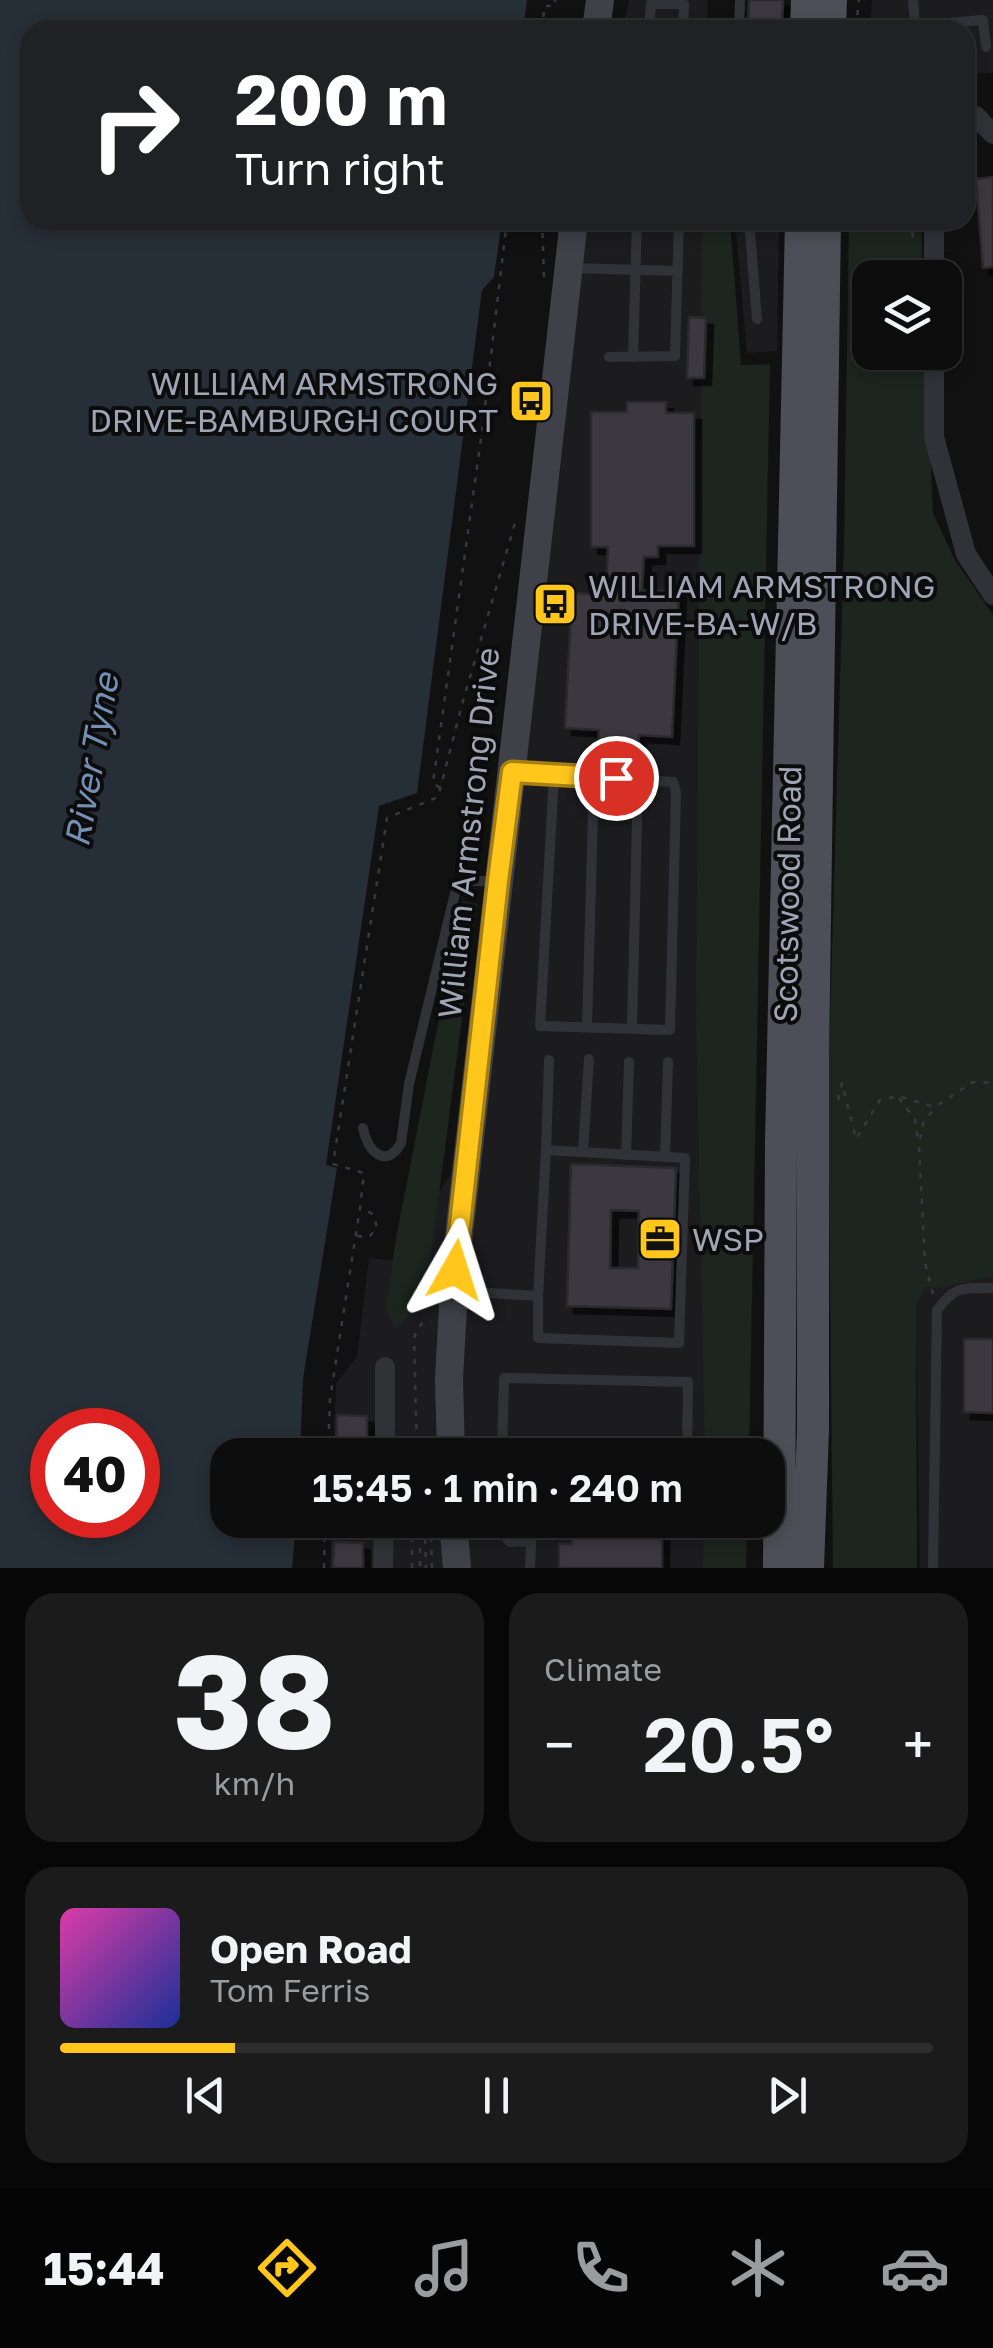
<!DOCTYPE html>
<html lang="en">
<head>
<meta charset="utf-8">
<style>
	:root { --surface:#0d0d0e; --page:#1b1b1c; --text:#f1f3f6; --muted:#9a9c9e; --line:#2d2d2e; --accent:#ffc61c }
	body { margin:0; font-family:"Golos Text",sans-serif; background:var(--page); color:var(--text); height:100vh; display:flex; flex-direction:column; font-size:38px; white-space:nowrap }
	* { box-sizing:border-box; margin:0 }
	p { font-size:32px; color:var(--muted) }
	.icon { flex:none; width:55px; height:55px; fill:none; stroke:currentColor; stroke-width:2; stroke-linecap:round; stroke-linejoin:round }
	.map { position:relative; height:1568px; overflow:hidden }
	.drawer { display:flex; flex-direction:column; gap:25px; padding:25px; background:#070708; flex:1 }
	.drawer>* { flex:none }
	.banner { position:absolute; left:20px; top:20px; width:955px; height:210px; border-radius:30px; box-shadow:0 5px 15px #0003,0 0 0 2px var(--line); background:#202124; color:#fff; overflow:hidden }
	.controls { position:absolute; left:852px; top:260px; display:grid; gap:20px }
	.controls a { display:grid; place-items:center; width:110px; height:110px; border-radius:20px; background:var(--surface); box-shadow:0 5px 15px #0003,0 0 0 2px var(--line); font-size:50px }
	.speed { position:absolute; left:30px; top:1408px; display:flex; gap:20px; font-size:50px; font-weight:700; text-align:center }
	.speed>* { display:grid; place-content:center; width:130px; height:130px; border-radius:50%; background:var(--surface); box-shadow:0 5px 15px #0003,0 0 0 2px var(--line); line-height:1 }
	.speed .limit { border:15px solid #d22; background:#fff; color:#111 }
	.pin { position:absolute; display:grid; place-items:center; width:85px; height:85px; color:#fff; margin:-42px; border:5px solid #fff; border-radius:50%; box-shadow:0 2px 10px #0007 }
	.me { position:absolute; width:110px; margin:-55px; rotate:6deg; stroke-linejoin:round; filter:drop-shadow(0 0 8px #0008) }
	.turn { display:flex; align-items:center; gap:35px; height:210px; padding:0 50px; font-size:45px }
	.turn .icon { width:130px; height:130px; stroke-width:2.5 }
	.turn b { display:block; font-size:70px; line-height:85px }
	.big { font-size:75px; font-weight:600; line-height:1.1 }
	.drawer .widget { flex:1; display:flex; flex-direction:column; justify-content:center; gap:15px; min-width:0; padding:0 35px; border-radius:30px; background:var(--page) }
	.drawer .dial { align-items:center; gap:0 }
	.dial b { font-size:130px; line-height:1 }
	.song { display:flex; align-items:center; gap:30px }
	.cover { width:120px; height:120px; border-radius:15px; background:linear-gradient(135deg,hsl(320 70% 55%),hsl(230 70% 35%)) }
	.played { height:10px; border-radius:5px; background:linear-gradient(90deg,var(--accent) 20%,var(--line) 20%) }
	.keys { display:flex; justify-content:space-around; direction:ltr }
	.heat { display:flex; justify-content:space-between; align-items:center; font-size:55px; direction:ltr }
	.drawer .tiles { flex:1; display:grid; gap:25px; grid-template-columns:1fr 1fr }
	.widget:last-child { grid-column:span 2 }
	.trip { position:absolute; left:210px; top:1438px; width:575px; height:100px; border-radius:30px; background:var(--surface); box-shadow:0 5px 15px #0003,0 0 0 2px var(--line); font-weight:600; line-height:100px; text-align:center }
	.tab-bar { display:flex; height:160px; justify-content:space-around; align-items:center; background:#050506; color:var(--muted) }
	.tab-bar .icon { width:70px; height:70px }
	.tab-bar .current { color:var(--accent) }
	.tab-bar b { font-size:45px; color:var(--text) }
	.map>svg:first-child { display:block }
</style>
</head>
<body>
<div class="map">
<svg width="993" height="1568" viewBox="0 0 993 1568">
	<defs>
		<filter id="shadow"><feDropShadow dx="7" dy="7" stdDeviation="0" flood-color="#0009"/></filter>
	</defs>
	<rect width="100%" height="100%" fill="#111112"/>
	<!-- built -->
	<path fill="#1c1c1f" d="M 629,0 L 707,0 L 708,30 L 622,30 Z
		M 872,0 L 993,0 L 993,73 L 965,74 L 965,30 L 870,30 Z
		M 578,220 L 710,220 L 710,1455 L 333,1455 L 336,1383 L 357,1357 L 369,1258 L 391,1260 L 451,1175 L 552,335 Z
		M 735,220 L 779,220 L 777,351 L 747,353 Z
		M 993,1105 L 993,1568 L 920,1568 L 916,1307 Z
		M 331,1520 L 709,1520 L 709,1568 L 330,1568 Z"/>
	<!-- green -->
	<path fill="#1c251e" d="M 702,220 L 730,220 L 741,365 L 770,364 L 749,1455 L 705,1455 L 696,1013 Z
		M 849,220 L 921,220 L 923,277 L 870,278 L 870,352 L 926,353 L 933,513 L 955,560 L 993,615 L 993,1276 L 938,1288 L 925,1287 L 916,1307 L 917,1568 L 833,1568 L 828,1088 L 844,544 Z
		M 462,901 L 477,904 L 425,1301 L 395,1328 L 386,1309 L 396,1238 Z
		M 704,1520 L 747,1520 L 746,1568 L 703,1568 Z"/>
	<!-- water -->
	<path fill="#262e37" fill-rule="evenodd" d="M 0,0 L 527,0 L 523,30 L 30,30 L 30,220 L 502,220 L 494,277 L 482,290 L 417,793 L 379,806 L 326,1165 L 337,1168 L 303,1379 L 300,1455 L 228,1455 L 228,1520 L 296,1520 L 292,1568 L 0,1568 ZM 52,1430 L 138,1430 L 138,1515 L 52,1515 Z"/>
	<!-- building -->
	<path fill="#3a393f" stroke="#2b2a2f" stroke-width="2.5" fill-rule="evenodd" filter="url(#shadow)" d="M 749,0 L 783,0 L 782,30 L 748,30 Z
		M 993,177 L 993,267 L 983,268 L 976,179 Z
		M 689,317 L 706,318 L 704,378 L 687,378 Z
		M 627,402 L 666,402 L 666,413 L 694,413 L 694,546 L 658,546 L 658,557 L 644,557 L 642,590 L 679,591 L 672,737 L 639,735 L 638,752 L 598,750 L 599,730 L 565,728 L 572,593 L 606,595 L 608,547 L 591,547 L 591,412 L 627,412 Z
		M 571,1164 L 676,1168 L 671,1309 L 567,1306 ZM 611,1210 L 639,1211 L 638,1268 L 610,1268 Z
		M 964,1339 L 993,1339 L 993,1413 L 964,1412 Z
		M 337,1415 L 367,1416 L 367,1455 L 336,1455 Z
		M 572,1520 L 662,1520 L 662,1568 L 559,1568 L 559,1544 L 572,1544 Z
		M 334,1542 L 363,1543 L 363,1568 L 333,1568 Z"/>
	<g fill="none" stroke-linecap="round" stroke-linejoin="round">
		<!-- path -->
		<path stroke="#37393f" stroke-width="2.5" stroke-dasharray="5 8" stroke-linecap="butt" d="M 856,28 L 859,0
			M 543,30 L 544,6 L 555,6 L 555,0
			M 542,220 L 544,278
			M 908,220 L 915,242
			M 440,788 L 433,783 L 482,431 L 507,220
			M 899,1098 L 915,1120 L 918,1140
			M 838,1100 L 842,1083 L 856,1139 L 880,1100 L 898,1096 L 935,1107 L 973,1082 L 993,1083
			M 357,1236 L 369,1237 L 377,1228 L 374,1215 L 362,1208
			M 933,1294 L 925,1263 L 919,1146 L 923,1124 L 935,1107
			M 328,1455 L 330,1399 L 360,1208 L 364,1173 L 333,1164 L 387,818 L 438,797 L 463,701 L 517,516
			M 417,1455 L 414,1338 L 417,1330 L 423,1322 L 431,1322
			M 418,1520 L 418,1531 L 425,1531 L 426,1568
			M 431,1537 L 432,1568
			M 324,1568 L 325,1520
			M 412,1568 L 412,1536 L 420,1536 L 420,1568"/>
		<!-- lane -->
		<path stroke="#313238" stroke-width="10" d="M 913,0 L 915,26 L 983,20 L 986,47
			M 649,30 L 651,4 L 684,4 L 683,30
			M 739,30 L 740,0
			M 749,220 L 757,319
			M 569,268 L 678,271
			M 609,357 L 675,356 L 679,220
			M 633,357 L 637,220
			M 513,772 C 566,775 620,779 673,782 L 676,792 L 670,1030 L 540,1026 L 554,775
			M 587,1027 L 594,777
			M 632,1029 L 638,780
			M 363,1128 C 367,1151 386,1170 401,1143 L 409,1084 L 455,893 L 464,881 L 495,881
			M 546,1150 L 685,1158 L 679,1343 L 538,1338 L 538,1296 Z
			M 546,1150 L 549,1060
			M 583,1152 L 589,1059
			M 626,1155 L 629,1062
			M 665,1157 L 668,1062
			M 454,1291 L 538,1296
			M 502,1455 L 504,1378 L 688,1382 L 687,1454 L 534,1451 L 534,1455
			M 501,1520 L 501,1532 L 510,1542 L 531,1541
			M 530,1568 L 532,1520
			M 933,1568 L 937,1310 C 956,1285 963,1288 993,1288"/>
		<!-- street -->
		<path stroke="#313238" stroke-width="20" d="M 965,115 L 976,116 L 993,134
			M 934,278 L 934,220
			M 934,352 L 934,437 L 966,554 L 993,595
			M 385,1367 L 385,1455
			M 383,1568 L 384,1520"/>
		<!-- secondary -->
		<path stroke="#3f4048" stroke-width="28" d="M 596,30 L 600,0
			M 451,1455 L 449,1379 L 455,1270 L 574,220
			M 453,1520 L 457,1568"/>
		<!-- primary -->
		<path stroke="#4d4e57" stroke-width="32" d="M 806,30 L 807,0
			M 830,30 L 831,0
			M 779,1568 L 781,1142 L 801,220
			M 808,1568 L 813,1429 L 813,1057 L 825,220"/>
	</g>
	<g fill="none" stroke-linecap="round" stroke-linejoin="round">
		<defs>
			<path id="route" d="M 455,1270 L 498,881 L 512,772 L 616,778"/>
		</defs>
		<!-- route casing -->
		<use href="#route" stroke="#a68112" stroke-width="25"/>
		<!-- route -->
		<use href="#route" stroke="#ffc61c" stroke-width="18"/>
	</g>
	<!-- icons -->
	<defs>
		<symbol id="bus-square" viewBox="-11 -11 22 22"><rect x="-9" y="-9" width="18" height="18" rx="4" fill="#ffc61c" stroke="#0c0c0d"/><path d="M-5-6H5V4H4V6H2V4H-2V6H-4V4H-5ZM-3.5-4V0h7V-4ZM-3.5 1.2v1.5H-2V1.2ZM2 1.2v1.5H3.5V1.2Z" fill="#111"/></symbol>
		<symbol id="office-square" viewBox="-11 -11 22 22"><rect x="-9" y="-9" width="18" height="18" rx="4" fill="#ffc61c" stroke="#0c0c0d"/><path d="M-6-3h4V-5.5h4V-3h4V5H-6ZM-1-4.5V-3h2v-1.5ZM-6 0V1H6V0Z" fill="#111"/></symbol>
	</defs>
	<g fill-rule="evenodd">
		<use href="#bus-square" x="506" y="376" width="50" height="50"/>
		<use href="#bus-square" x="530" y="579" width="50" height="50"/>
		<use href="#office-square" x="635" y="1214" width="50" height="50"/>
	</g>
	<g text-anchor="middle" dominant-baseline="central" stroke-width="8" stroke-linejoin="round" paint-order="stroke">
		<!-- poi labels -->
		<g font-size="32" fill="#a0a5b5" stroke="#0c0c0d" text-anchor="start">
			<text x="498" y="383" text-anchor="end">WILLIAM ARMSTRONG<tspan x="498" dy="37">DRIVE-BAMBURGH COURT</tspan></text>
			<text x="588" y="586">WILLIAM ARMSTRONG<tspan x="588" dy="37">DRIVE-BA-W/B</tspan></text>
			<text x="692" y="1239">WSP</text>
		</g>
		<!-- street labels -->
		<g font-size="32" fill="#a0a5b5" stroke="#0c0c0d">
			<text transform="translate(468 833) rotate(-84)">William Armstrong Drive</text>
			<text transform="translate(787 894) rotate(-89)">Scotswood Road</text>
		</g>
		<!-- water labels -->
		<g font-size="35" font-style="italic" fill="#7390b4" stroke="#0c0c0d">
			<text transform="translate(91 760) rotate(-80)">River Tyne</text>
		</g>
	</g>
</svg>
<div class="controls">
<a><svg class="icon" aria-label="layers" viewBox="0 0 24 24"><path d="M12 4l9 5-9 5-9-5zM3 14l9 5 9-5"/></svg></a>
</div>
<div class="speed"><div class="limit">40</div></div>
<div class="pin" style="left:616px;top:778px;background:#d93025"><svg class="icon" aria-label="arrive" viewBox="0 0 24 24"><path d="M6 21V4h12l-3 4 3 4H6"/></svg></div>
<svg class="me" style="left:455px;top:1270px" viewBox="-20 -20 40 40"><path d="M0-17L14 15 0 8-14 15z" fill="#ffc61c" stroke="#fff" stroke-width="4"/></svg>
<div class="trip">15:45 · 1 min · 240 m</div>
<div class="banner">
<div class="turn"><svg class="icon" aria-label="right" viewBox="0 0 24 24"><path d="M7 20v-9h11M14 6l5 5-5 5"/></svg><div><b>200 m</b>Turn right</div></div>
</div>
</div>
<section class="drawer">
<div class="tiles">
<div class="widget dial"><b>38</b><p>km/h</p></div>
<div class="widget"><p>Climate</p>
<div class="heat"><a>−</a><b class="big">20.5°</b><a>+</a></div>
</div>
<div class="widget">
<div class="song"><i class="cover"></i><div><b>Open Road</b><p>Tom Ferris</p></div></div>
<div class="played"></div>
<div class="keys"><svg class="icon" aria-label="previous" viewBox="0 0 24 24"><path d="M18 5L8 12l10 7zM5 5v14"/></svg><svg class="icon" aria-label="pause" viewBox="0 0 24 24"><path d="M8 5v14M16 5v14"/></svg><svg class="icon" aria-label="next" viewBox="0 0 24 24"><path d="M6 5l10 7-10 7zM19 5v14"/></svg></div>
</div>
</div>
</section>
<nav class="tab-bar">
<b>15:44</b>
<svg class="icon current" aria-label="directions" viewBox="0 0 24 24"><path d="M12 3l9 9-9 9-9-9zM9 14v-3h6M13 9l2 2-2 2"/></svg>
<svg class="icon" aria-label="music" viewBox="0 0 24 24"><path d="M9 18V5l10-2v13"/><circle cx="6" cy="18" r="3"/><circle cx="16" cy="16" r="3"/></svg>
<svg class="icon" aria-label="phone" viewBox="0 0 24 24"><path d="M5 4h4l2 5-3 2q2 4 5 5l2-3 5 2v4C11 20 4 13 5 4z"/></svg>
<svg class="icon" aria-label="climate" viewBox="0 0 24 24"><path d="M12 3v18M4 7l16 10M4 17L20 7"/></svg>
<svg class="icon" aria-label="car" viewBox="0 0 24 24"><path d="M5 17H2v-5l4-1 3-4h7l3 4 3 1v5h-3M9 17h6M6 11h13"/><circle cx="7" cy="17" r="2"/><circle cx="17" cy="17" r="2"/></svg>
</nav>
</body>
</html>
